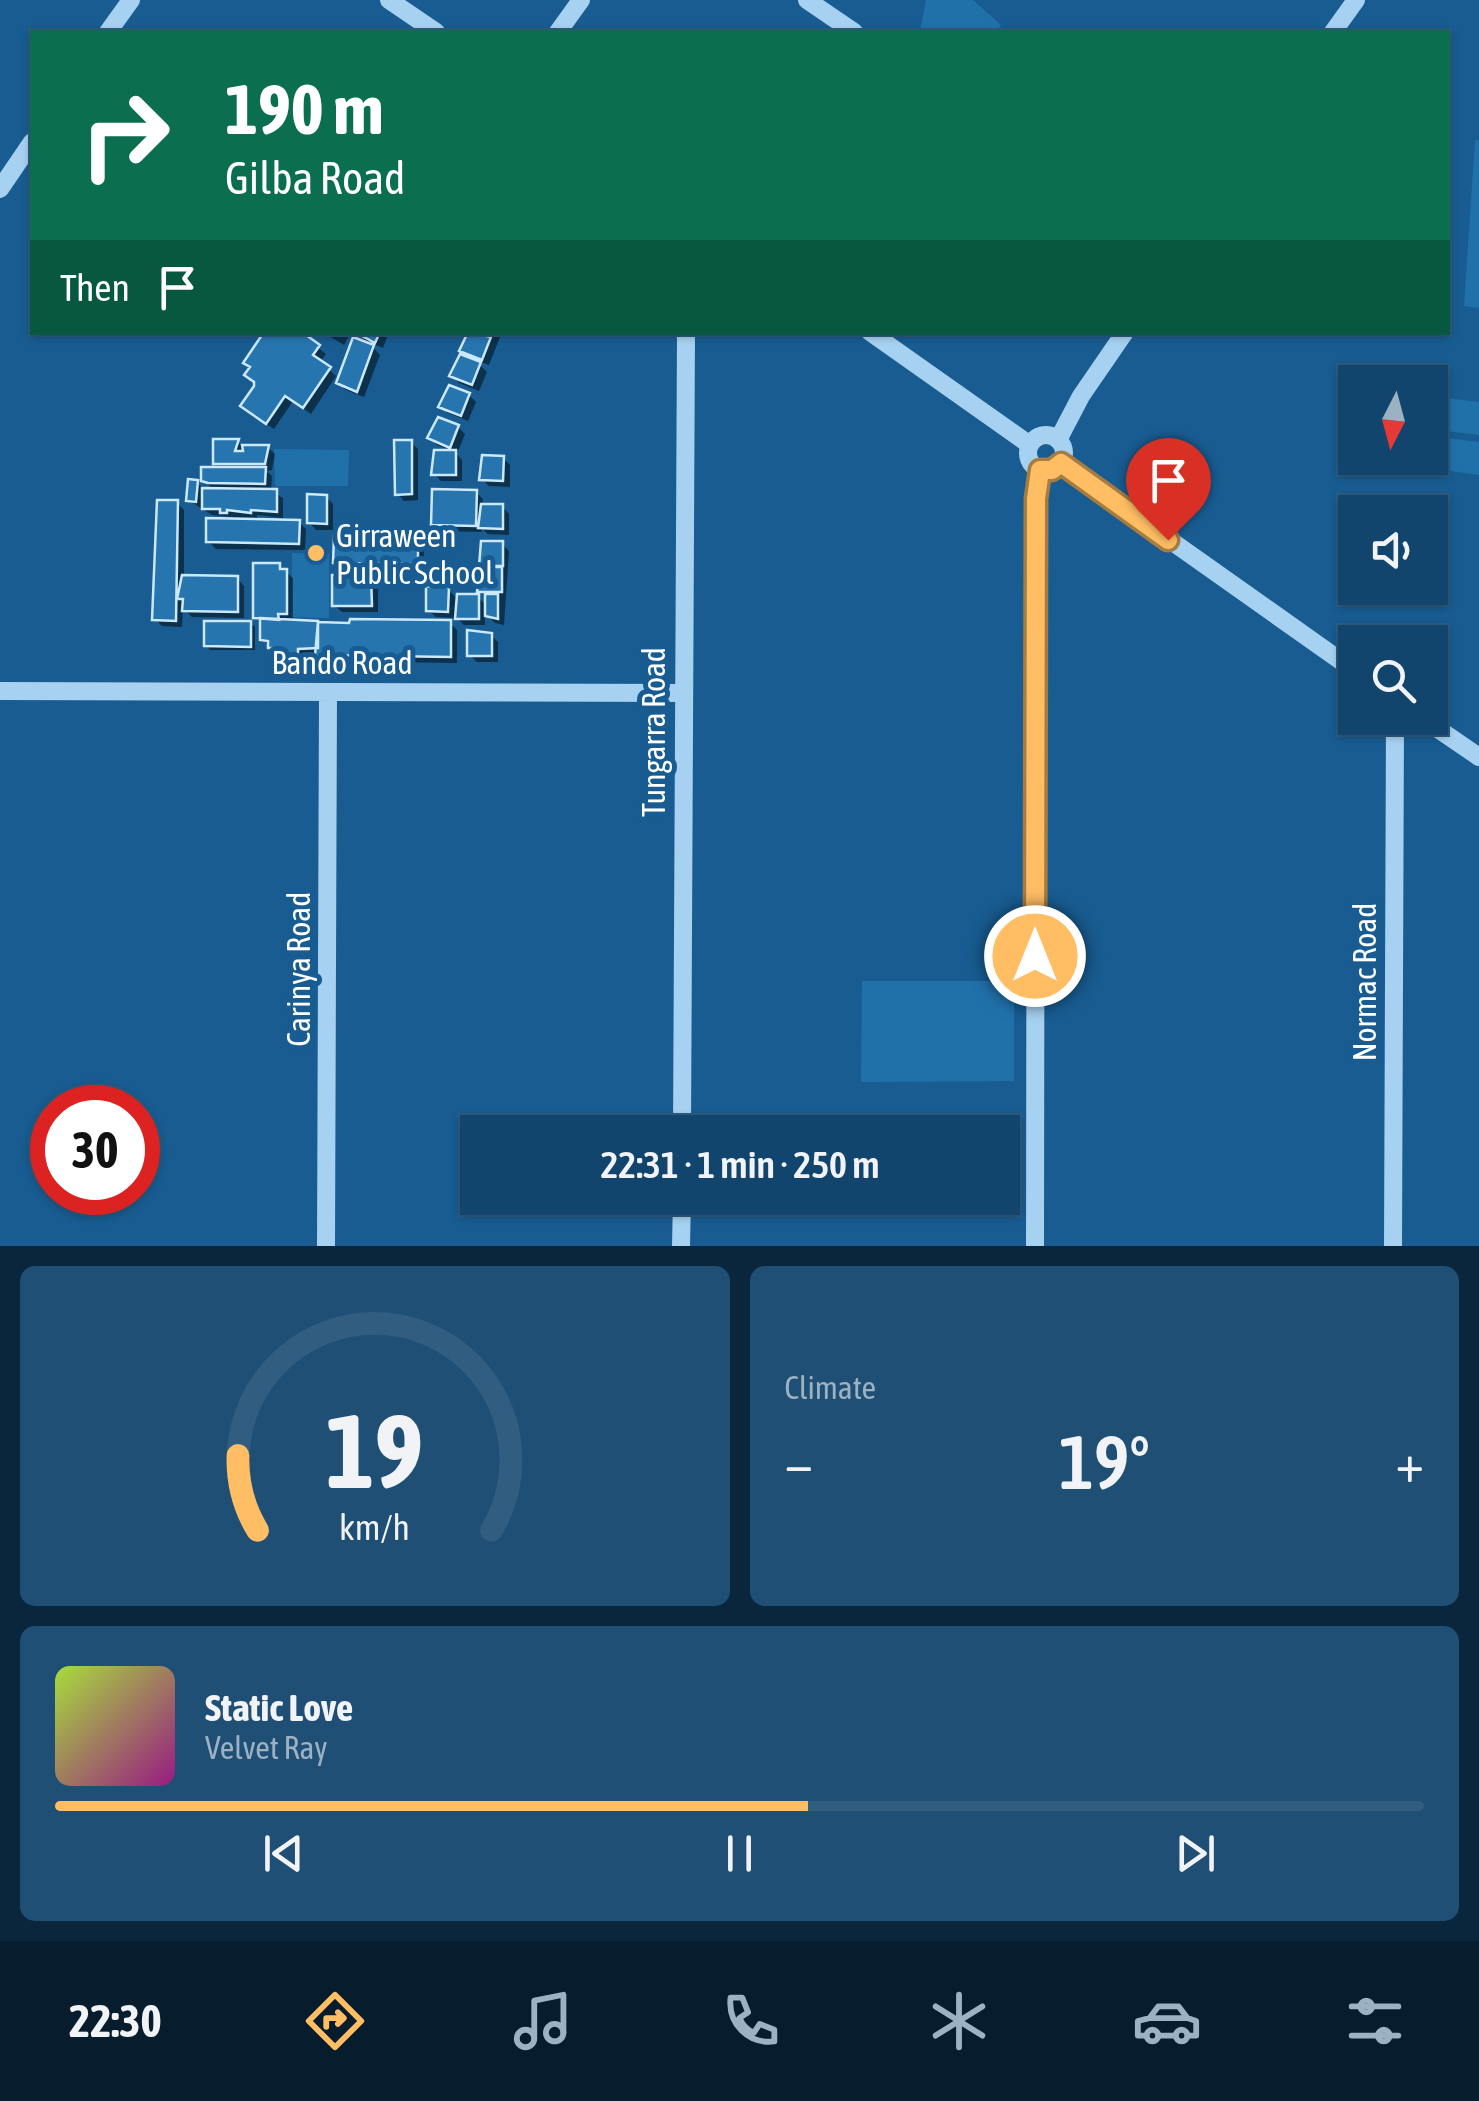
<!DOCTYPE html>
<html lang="en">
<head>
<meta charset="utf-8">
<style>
	:root { --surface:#12456d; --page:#1f4f75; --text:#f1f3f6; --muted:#9cb1c2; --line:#315d80; --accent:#ffbe64 }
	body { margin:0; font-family:"Asap Condensed",sans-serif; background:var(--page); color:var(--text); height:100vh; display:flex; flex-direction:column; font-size:38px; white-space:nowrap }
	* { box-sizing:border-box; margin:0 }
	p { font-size:32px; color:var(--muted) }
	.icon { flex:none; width:55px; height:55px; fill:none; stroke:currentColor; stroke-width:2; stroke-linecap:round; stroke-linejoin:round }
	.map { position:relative; height:1246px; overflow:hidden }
	.drawer { display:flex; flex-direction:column; gap:20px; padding:20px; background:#0a263c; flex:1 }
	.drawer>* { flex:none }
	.banner { position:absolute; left:30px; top:30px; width:1420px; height:305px; border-radius:0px; box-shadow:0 2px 8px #0004,0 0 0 2px var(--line); background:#0b6e4f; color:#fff; overflow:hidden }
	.needle { width:65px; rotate:186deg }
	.controls { position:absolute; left:1338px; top:365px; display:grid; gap:20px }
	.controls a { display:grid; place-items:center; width:110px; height:110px; border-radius:0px; background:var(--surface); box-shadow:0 2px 8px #0004,0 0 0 2px var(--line); font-size:50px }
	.speed { position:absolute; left:30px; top:1085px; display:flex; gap:20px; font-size:50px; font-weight:700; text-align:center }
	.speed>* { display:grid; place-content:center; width:130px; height:130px; border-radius:50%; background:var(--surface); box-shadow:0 2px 8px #0004,0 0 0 2px var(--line); line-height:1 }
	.speed .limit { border:15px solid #d22; background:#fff; color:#111 }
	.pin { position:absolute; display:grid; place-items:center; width:85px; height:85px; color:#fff; margin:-102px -42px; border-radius:50% 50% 50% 0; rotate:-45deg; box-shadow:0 0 10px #0007 }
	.pin .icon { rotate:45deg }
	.me { position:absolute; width:110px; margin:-55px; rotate:0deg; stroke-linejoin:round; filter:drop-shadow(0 0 8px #0008) }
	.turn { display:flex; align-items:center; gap:35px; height:210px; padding:0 30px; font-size:45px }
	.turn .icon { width:130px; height:130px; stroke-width:2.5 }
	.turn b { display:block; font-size:70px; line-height:85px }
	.then { display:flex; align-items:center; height:95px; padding:0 30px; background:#0003; gap:20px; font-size:38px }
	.big { font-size:75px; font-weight:600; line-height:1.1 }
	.drawer .card { flex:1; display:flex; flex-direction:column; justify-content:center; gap:15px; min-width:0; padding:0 35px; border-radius:15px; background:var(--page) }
	.drawer .dial { align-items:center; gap:0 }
	.dial svg { height:260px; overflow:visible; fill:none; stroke:var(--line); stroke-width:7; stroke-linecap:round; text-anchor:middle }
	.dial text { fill:var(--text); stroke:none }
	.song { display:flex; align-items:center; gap:30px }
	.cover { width:120px; height:120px; border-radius:15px; background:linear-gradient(135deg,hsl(80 70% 55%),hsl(310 70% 35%)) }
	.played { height:10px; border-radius:5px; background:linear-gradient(90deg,var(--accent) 55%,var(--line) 55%) }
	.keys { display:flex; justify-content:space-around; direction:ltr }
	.heat { display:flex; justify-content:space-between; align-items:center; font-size:55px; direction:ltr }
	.drawer .tiles { flex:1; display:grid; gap:20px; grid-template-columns:1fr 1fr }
	.card:last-child { grid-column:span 2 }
	.trip { position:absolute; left:460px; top:1115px; width:560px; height:100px; border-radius:0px; background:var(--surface); box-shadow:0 2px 8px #0004,0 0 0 2px var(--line); font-weight:600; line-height:100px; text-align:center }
	.dock { display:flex; height:160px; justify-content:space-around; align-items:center; background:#071c2c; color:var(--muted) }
	.dock .icon { width:70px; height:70px }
	.dock .current { color:var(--accent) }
	.dock b { font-size:45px; color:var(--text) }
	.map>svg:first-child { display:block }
</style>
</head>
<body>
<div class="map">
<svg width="1479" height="1246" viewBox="0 0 1479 1246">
	<rect width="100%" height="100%" fill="#185c91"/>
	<!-- green -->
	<path fill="#2071aa" d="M 926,0 L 973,0 L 1001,25 L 996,32 L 920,32 Z
		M 1475,140 L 1479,140 L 1479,308 L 1464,306 Z
		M 1430,396 L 1479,402 L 1479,435 L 1430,429 Z
		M 1430,436 L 1479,442 L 1479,475 L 1414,466 L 1415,458 L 1430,458 Z
		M 274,449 L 349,450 L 348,486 L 275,486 Z
		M 292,553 L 329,554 L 329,618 L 291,617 Z
		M 862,981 L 1014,981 L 1014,1081 L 861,1082 Z"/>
	<!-- shadow -->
	<path fill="#0007" fill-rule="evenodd" d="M 298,332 L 326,354 L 320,362 L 336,376 L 311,414 L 293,401 L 274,429 L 250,413 Z
		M 322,332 L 351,332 L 344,345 Z
		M 358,332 L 389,332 L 383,348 L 368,342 L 380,355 L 364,397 L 346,390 L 338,383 L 370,346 Z
		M 471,332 L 502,332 L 489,365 L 475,360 L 487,372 L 479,391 L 459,383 L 452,376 L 473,362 L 462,350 Z
		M 469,395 L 476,402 L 468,421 L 448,413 L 441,406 Z
		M 458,427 L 465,434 L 457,454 L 462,460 L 462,481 L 441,481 L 434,474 L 455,452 L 437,445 L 430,438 Z
		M 216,442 L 238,442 L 244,448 L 268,448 L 275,454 L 272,470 L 266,471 L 272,476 L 271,491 L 283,498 L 283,522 L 299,522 L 306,529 L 305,550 L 216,549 L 208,541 L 233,521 L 233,517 L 212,515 L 188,500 L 196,482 L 205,490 L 214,490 L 203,480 L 216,468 ZM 257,515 L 282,518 L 282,522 L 257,522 Z
		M 411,442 L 418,449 L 418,500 L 404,501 L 397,493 Z
		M 503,458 L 510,465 L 510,487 L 489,486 L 482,479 Z
		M 476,492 L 483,499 L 482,506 L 502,506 L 509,514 L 509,535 L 488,534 L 482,529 L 482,532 L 440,531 L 433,524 Z
		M 326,497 L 333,504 L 333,530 L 316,530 L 309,522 Z
		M 177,503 L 184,510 L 184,578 L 237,578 L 244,586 L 244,618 L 192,617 L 183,608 L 182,627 L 162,626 L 155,619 Z
		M 417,539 L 424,546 L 424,570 L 343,569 L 336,562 Z
		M 483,543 L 502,544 L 509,551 L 504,625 L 495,623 L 485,613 L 485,625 L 464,625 L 457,618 L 436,617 L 428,610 L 448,589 L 459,601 L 478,597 L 487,606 L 487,598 L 480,591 Z
		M 279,566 L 293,578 L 293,623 L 450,623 L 457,630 L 457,663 L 324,661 L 318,655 L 304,655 L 304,664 L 285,664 L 263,639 L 263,625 L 255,617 Z
		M 370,578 L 378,585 L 378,612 L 342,612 L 334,605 Z
		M 250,623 L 255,627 L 255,650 L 210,650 L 206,645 Z
		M 491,635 L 498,642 L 498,662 L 477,662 L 470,655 Z"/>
	<!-- building -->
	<path fill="#2675af" stroke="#cce8fb" stroke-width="2.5" d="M 264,332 L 302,332 L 320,345 L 313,355 L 331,367 L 303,408 L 285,396 L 266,424 L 240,406 L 254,386 L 254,382 L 244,375 L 250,367 L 243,363 Z
		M 355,332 L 380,332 L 375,343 Z
		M 468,332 L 491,337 L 482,360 L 459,351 Z
		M 353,337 L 374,345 L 357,392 L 336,383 Z
		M 460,354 L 481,362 L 472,385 L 449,376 Z
		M 449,385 L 470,393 L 461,416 L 438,407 Z
		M 438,417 L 459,425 L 450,448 L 427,438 Z
		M 213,439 L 239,439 L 235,451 L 243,451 L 242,445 L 269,445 L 265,464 L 213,464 Z
		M 394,440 L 412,440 L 412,494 L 395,495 Z
		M 434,450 L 456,450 L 456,475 L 431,475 Z
		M 482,455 L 504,456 L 503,481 L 479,480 Z
		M 201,467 L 266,467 L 265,484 L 208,483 L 201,481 Z
		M 188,479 L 198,480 L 196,502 L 186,501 Z
		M 202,488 L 277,489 L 277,512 L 251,510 L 251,513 L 227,510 L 227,513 L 220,513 L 220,509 L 202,509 Z
		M 432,489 L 477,490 L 476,526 L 431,525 Z
		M 307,494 L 327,495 L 327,524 L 307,523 Z
		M 157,500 L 178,500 L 176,621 L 152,620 Z
		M 481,504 L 503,504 L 503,529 L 478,528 Z
		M 206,518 L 300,520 L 299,544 L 206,542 Z
		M 334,535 L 418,536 L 418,564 L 333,563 Z
		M 481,541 L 503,541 L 503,566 L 479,566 Z
		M 253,563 L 280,563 L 280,569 L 287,569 L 287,614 L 278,614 L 279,620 L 253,618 Z
		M 480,567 L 502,567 L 502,592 L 477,592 Z
		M 182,575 L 238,576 L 238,612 L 182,611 L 183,599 L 177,599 Z
		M 332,575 L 371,575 L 372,606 L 332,606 Z
		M 426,586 L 449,587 L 448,612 L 426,611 Z
		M 457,594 L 479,594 L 479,619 L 455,619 Z
		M 485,594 L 498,594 L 498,619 L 485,616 Z
		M 260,618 L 318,621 L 318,648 L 298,649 L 298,658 L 275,658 L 275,648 L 268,648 L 268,641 L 260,640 Z
		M 350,619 L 451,620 L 451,657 L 315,655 L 318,622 L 349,623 Z
		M 204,621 L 251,621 L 251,647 L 204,646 Z
		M 467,630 L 492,633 L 492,656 L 467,656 Z"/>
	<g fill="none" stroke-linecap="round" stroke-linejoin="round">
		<!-- minor -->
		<path stroke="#a6d1f0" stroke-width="18" d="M 389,0 L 436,32
			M 807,0 L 854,32
			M 108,32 L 131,0
			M 558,32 L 581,0
			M 1333,32 L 1356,0
			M 0,189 L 32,142
			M 870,332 L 1030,445
			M1028 453a18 18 0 1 1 36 0a18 18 0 1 1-36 0Z
			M 1058,440 L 1081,396 L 1125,332
			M 1061,463 L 1355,671
			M 0,691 L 683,693
			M 1422,718 L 1479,757
			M 682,1132 L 686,332
			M 326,1246 L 328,692
			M 681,1246 L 682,1198
			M 1035,1246 L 1036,501 L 1040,470
			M 1393,1246 L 1395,718"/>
	</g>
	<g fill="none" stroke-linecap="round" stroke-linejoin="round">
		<defs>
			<path id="route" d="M 1035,956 L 1036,499 L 1040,470 L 1052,470 L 1061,463 L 1168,540"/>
		</defs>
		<!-- route casing -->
		<use href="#route" stroke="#a67c41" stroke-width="25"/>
		<!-- route -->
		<use href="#route" stroke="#ffbe64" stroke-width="18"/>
	</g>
	<!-- markers -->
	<circle fill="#ffbe64" stroke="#185c91" stroke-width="4" cx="316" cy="553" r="10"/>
	<g text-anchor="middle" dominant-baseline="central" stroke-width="10" stroke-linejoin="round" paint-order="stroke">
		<!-- poi labels -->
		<g font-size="32" fill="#fff" stroke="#185c91" text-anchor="start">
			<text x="336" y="535">Girraween<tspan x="336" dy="37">Public School</tspan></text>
		</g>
		<!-- street labels -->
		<g font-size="32" fill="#fff" stroke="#185c91">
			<text x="342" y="662">Bando Road</text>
			<text transform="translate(653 732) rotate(-90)">Tungarra Road</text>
			<text transform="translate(298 969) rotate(-90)">Carinya Road</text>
			<text transform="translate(1364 982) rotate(-90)">Normac Road</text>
		</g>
	</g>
</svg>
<div class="controls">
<a><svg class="needle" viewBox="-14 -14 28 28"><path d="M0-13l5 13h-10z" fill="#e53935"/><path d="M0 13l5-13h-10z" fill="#9cb1c2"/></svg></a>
<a><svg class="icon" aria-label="sound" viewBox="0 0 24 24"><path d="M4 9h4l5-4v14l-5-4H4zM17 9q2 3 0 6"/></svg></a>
<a><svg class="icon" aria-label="search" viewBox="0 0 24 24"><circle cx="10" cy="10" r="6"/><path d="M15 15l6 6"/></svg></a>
</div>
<div class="speed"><div class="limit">30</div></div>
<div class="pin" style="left:1168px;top:540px;background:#d93025"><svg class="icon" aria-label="arrive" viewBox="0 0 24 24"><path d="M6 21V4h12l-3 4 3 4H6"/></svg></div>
<svg class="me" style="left:1035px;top:956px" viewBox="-20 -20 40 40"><circle r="17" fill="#ffbe64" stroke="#fff" stroke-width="3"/><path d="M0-11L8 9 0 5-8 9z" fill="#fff"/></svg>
<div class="trip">22:31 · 1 min · 250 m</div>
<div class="banner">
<div class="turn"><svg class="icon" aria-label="right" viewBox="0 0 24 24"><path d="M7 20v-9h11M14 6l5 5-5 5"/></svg><div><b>190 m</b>Gilba Road</div></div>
<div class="then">Then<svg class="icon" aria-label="arrive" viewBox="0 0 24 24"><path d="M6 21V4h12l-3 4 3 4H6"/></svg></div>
</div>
</div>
<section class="drawer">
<div class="tiles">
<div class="card dial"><svg viewBox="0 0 100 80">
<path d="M14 69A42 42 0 1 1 86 69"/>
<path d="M14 69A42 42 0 0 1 8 46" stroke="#ffbe64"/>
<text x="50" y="56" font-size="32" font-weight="700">19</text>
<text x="50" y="72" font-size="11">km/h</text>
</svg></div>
<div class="card"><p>Climate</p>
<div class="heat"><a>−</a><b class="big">19°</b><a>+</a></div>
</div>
<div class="card">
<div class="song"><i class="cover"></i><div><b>Static Love</b><p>Velvet Ray</p></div></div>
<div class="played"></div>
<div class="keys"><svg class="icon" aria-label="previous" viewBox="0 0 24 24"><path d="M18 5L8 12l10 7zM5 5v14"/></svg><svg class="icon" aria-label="pause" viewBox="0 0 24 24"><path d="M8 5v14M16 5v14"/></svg><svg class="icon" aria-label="next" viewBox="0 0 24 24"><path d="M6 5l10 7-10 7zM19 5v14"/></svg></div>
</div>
</div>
</section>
<nav class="dock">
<b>22:30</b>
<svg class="icon current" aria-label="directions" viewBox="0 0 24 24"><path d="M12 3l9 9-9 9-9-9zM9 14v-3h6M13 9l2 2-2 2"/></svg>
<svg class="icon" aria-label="music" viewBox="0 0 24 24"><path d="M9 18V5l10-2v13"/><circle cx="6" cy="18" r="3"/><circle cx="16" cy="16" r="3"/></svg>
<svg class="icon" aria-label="phone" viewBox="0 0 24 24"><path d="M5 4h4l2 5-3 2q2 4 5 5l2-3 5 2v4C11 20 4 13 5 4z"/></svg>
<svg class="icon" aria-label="climate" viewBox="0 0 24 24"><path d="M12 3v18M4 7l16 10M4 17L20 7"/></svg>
<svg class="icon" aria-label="car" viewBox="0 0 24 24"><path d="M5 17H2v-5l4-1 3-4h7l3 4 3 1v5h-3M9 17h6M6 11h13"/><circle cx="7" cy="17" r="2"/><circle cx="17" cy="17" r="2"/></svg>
<svg class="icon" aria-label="filters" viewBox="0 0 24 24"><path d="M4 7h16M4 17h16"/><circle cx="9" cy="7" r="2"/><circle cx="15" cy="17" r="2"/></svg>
</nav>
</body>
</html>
